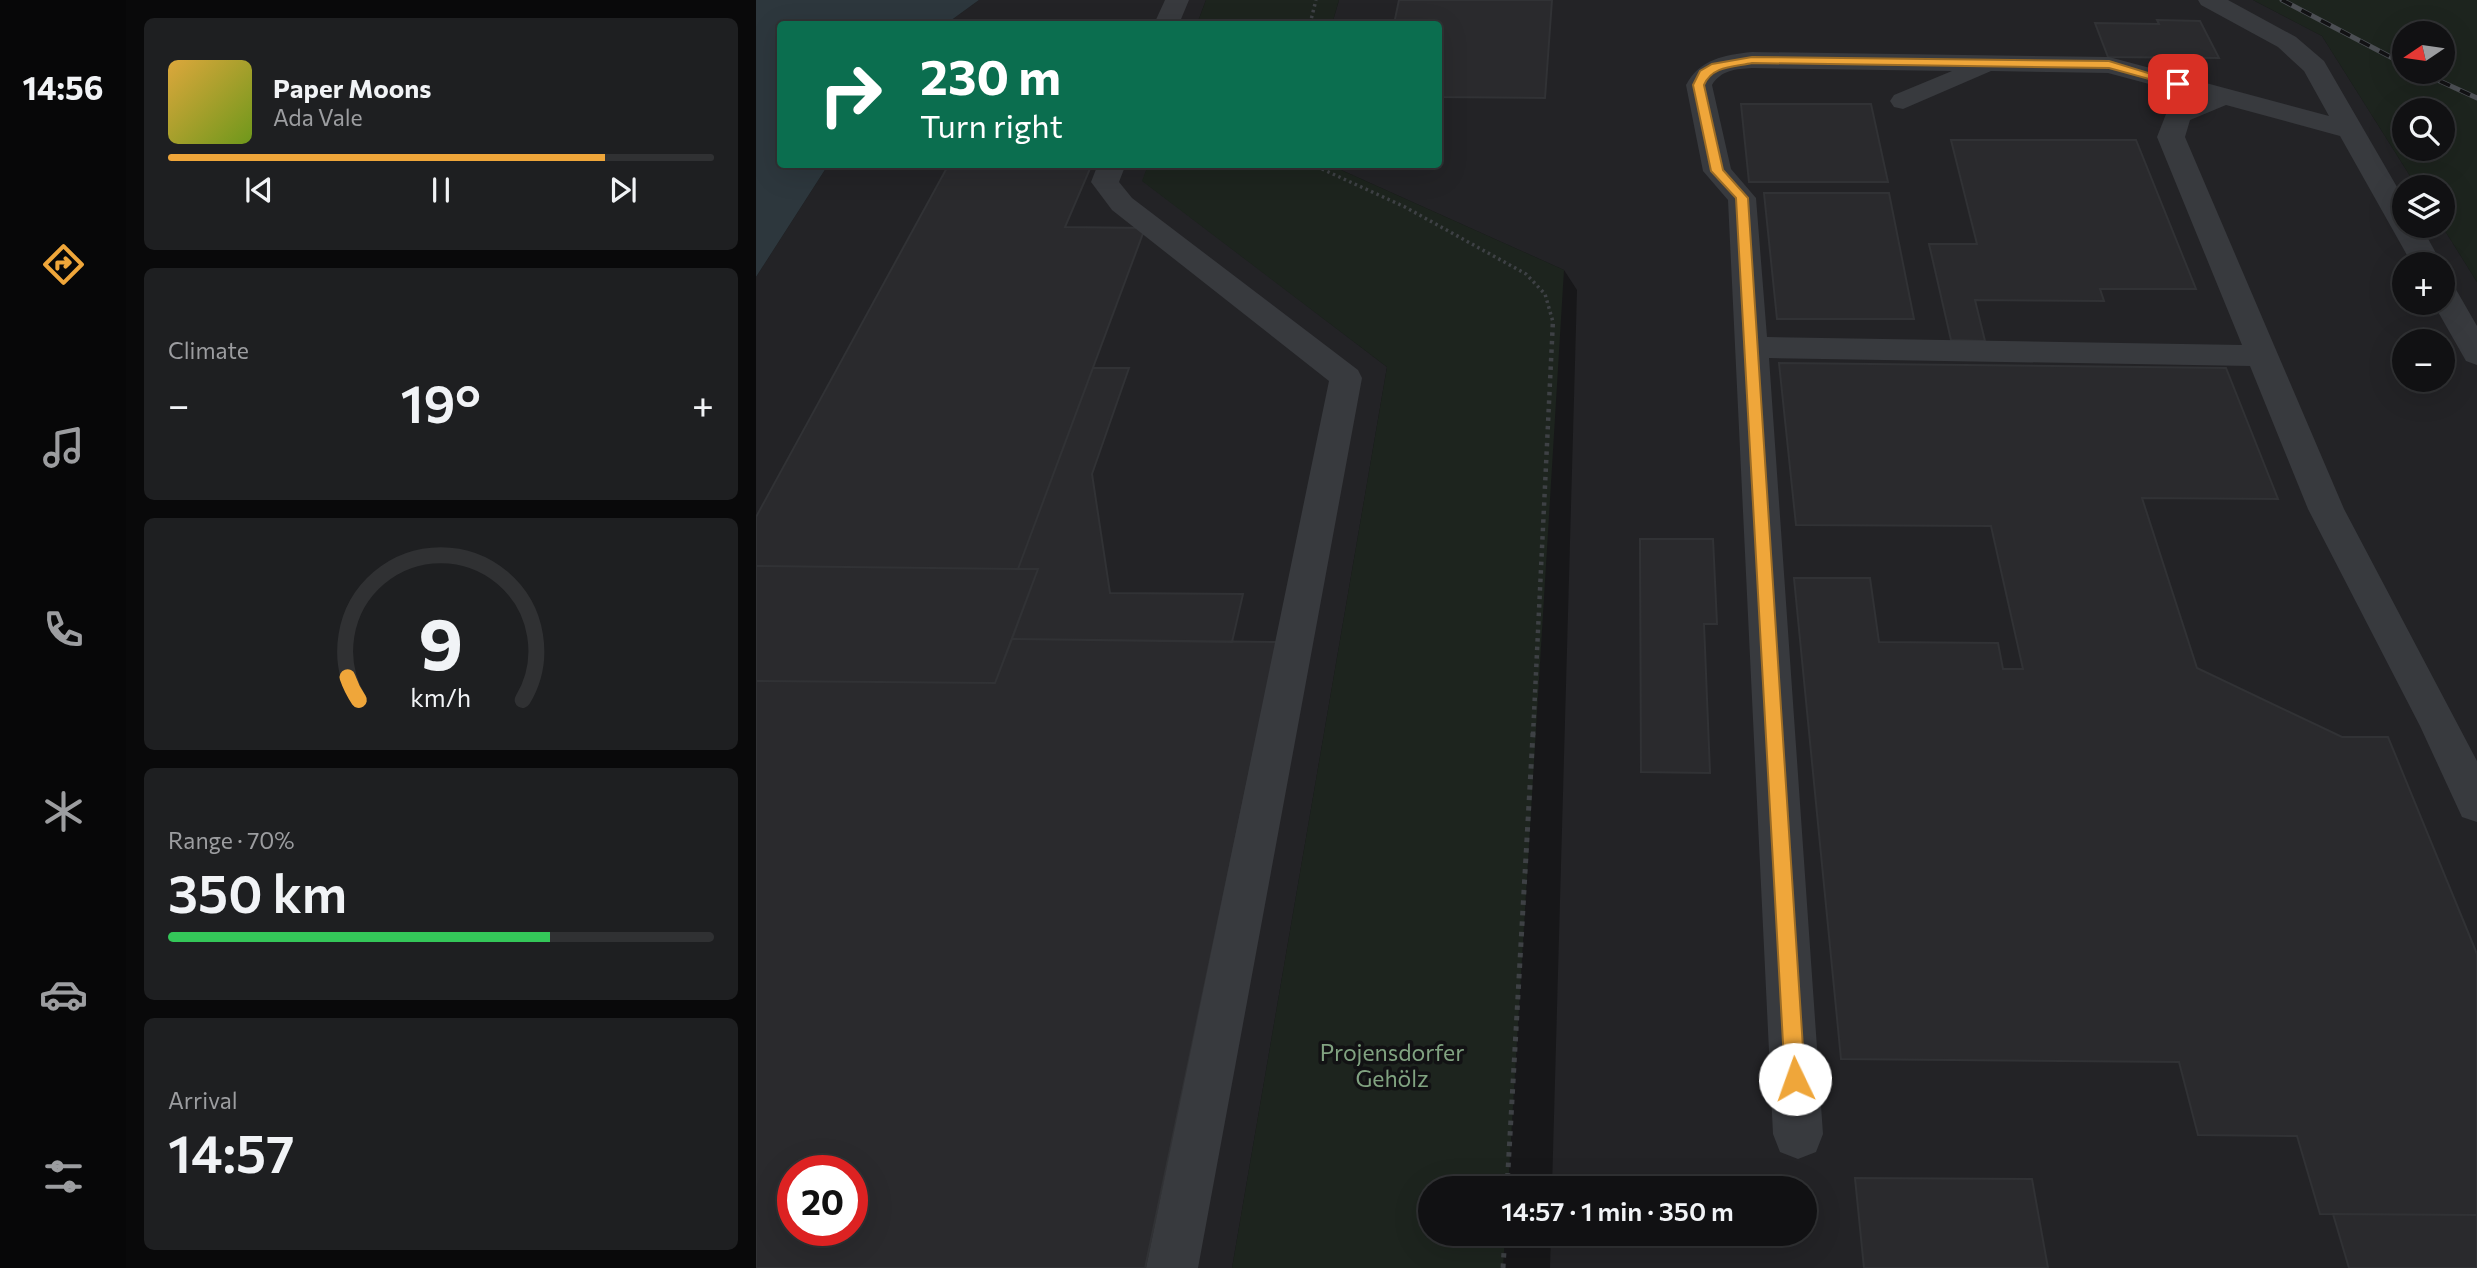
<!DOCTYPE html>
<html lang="en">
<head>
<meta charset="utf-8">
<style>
	:root { --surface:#111113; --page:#1e1f21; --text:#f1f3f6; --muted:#9c9da0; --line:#303133; --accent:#efa63a }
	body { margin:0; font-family:Commissioner,sans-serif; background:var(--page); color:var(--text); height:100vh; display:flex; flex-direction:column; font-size:26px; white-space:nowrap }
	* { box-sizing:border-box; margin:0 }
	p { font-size:23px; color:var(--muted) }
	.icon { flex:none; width:38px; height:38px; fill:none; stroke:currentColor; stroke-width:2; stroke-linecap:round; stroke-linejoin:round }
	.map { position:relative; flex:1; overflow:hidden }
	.details { display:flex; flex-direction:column; gap:18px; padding:18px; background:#09090a; width:630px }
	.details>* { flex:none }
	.guide { position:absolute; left:21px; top:21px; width:665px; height:147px; border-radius:7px; box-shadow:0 7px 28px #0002,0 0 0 2px var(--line); background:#0b6e4f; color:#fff; overflow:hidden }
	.needle { width:46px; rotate:257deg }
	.controls { position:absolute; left:1636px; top:21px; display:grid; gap:14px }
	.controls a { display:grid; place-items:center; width:63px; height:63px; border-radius:50%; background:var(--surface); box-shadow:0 7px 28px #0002,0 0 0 2px var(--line); font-size:35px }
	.speed { position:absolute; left:21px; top:1155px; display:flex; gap:14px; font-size:35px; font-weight:700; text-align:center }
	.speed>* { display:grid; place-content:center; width:91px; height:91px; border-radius:50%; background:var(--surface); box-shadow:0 7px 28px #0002,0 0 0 2px var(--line); line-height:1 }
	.speed .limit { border:10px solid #d22; background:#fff; color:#111 }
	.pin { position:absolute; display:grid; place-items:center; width:60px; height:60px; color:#fff; margin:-30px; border-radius:14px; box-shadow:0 4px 10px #0006 }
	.me { position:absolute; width:77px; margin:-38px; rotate:357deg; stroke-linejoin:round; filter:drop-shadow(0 0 5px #0008) }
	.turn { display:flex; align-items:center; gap:24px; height:147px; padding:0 28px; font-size:32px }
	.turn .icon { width:91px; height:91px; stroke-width:2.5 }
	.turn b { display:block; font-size:49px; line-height:60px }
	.big { font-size:52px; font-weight:600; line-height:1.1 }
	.details .widget { flex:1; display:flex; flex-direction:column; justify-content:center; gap:10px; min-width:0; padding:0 24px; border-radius:10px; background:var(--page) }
	.details .dial { align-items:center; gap:0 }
	.dial svg { height:182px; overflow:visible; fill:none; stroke:var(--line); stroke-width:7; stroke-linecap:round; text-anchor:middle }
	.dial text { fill:var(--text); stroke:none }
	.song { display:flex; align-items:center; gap:21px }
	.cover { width:84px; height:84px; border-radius:10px; background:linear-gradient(135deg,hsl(40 70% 55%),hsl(80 70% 35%)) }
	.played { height:7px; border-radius:4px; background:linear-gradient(90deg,var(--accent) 80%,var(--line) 80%) }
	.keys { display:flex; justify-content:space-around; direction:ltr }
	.heat { display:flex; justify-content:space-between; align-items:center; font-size:38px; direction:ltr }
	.charge { height:10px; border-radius:5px; background:linear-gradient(90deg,#34c759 70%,var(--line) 0) }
	.trip { position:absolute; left:662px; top:1176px; width:399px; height:70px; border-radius:35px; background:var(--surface); box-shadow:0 7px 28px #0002,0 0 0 2px var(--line); font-weight:600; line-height:70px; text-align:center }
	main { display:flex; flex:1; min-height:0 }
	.tabs { display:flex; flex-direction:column; width:126px; justify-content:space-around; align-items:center; background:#070708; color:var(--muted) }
	.tabs .icon { width:49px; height:49px }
	.tabs .current { color:var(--accent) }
	.tabs b { font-size:32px; color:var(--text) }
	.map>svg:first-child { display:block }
</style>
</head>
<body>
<main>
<nav class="tabs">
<b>14:56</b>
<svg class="icon current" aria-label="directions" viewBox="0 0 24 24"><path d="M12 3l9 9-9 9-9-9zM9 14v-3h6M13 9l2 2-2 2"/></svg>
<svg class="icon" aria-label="music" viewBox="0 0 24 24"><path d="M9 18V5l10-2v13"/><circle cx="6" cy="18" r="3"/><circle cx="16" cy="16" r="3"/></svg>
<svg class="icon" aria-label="phone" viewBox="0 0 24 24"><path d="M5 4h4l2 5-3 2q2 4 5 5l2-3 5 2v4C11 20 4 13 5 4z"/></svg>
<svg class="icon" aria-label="climate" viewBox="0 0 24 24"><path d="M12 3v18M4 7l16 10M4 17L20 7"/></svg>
<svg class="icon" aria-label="car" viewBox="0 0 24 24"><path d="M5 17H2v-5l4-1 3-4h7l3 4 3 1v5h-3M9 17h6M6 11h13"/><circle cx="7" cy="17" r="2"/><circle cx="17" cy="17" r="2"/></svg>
<svg class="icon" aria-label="filters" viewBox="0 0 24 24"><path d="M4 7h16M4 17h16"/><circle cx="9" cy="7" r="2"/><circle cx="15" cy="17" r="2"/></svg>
</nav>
<section class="details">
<div class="widget">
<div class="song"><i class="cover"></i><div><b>Paper Moons</b><p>Ada Vale</p></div></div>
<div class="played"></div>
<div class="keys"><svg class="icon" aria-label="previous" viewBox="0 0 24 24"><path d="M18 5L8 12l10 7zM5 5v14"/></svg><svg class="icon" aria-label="pause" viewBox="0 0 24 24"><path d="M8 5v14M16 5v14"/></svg><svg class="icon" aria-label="next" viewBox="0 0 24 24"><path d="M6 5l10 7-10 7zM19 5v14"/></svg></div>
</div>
<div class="widget"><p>Climate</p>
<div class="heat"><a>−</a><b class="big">19°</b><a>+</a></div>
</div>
<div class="widget dial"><svg viewBox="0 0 100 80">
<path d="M14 69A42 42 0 1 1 86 69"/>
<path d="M14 69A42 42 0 0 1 9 59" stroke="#efa63a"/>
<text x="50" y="56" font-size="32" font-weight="700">9</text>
<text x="50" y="72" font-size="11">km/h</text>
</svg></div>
<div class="widget"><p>Range · 70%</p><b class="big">350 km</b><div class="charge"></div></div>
<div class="widget"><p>Arrival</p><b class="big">14:57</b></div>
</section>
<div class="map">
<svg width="1721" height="1268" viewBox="0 0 1721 1268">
	<rect width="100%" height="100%" fill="#171719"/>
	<!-- built -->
	<path fill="#232326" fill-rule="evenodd" d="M 223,0 L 450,0 L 441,24 L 190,24 Z
		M 583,0 L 1497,0 L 1566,36 L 1661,187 L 1648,187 L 1648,226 L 1686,226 L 1721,282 L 1721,1268 L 794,1268 L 795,1234 L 1048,1234 L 1048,1188 L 796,1188 L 821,290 L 808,270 L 574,165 L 682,164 L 682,24 L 576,24 ZM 1648,264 L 1687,264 L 1687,303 L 1648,303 ZM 1648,341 L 1687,341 L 1687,380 L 1648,380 Z
		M 72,165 L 392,165 L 387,181 L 631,367 L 476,1268 L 0,1268 L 0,277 ZM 37,1171 L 96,1171 L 96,1230 L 37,1230 Z"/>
	<!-- green -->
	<path fill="#1d241e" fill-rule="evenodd" d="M 450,0 L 583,0 L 576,24 L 441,24 Z
		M 1497,0 L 1721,0 L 1721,282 L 1686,226 L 1687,187 L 1661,187 L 1566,36 ZM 1648,33 L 1687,33 L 1687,72 L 1648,72 ZM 1648,110 L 1687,110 L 1687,149 L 1648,149 Z
		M 392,165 L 574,165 L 808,270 L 752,1188 L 674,1188 L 674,1234 L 749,1234 L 747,1268 L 476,1268 L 631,367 L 386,181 Z"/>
	<!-- water -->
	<path fill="#2d373d" d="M 0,0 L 223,0 L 190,24 L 24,24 L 24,164 L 72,165 L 0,277 Z"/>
	<!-- building -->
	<path fill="#2a2a2d" stroke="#313235" stroke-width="2" fill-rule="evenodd" d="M 643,0 L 796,0 L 789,98 L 682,97 L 682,24 L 638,24 Z
		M 1401,20 L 1444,21 L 1463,58 L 1352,57 L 1339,23 L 1403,24 Z
		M 985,104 L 1115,104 L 1132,182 L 993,182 Z
		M 1195,140 L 1380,140 L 1440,289 L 1344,289 L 1348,301 L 1219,300 L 1229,341 L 1195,340 L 1173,244 L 1221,244 Z
		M 193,164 L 336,164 L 309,227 L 389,228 L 262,569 L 0,566 L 0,517 Z
		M 1008,193 L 1133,193 L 1158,319 L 1021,319 Z
		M 1023,363 L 1470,368 L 1522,499 L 1386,498 L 1441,668 L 1586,737 L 1632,737 L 1721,954 L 1721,1215 L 1564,1214 L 1541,1136 L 1442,1135 L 1423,1062 L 1085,1059 L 1038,578 L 1114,578 L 1123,642 L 1242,643 L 1247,669 L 1267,669 L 1235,526 L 1040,525 Z
		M 337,368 L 373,368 L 336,474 L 354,593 L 487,594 L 476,642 L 256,639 L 282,569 L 262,569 Z
		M 884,539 L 957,539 L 961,624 L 948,624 L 954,773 L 885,772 Z
		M 0,566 L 262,569 L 282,569 L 239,683 L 0,681 Z
		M 256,639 L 521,642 L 389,1268 L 0,1268 L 0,681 L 239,683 ZM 37,1171 L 96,1171 L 96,1230 L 37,1230 Z
		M 1099,1178 L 1276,1179 L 1292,1268 L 1108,1268 Z
		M 1577,1214 L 1721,1215 L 1721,1268 L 1593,1268 Z"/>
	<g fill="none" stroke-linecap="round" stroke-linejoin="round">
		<!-- path-far2 -->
		<path stroke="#3e4145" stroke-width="3.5" stroke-dasharray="2.5 3.5" stroke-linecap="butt" d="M 554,24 L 560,0
			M 555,164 L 649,207 L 770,274 L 789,294 L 797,322"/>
		<!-- path-far1 -->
		<path stroke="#3e4145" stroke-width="4.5" stroke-dasharray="3.5 5" stroke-linecap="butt" d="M 777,735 L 797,320"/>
		<!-- path -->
		<path stroke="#3e4145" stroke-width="5" stroke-dasharray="4.5 6" stroke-linecap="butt" d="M 751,1188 L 777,733
			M 747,1268 L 749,1234"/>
		<!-- minor -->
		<path fill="#383a3e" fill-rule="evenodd" d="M 409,0 L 433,0 L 423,24 L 398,24 Z
			M 1442,0 L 1472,0 L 1540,37 L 1568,61 L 1648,199 L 1648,226 L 1665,226 L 1686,264 L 1656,264 L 1584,136 L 1470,105 L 1434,120 L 1429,137 L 1588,509 L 1721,761 L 1721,822 L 1706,817 L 1664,726 L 1552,509 L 1494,366 L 1013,358 L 1067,1134 L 1060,1152 L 1042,1159 L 1024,1152 L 1017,1134 L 972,200 L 947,171 L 930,85 C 944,59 968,55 996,52 L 1353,57 L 1573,116 L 1548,71 L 1522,47 L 1445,5 ZM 996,68 L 1196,71 L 1138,95 L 1134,101 L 1138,107 L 1147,109 L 1235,71 L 1352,73 L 1442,97 L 1412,109 L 1401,137 L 1486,345 L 1011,337 L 1000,198 L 975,169 L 956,85 C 965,70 980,69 996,68 Z
			M 342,164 L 370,164 L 363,182 L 376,198 L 602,370 L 606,378 L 442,1268 L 390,1268 L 573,381 L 356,210 L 335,182 Z
			M 1687,283 L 1698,286 L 1721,326 L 1721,365 L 1710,361 L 1677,303 L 1687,303 Z"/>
		<defs>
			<path id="rail" d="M 1526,0 L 1648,64
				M 1664,72 L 1721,98"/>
		</defs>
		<!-- rail casing -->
		<use href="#rail" stroke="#4b4e53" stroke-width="5"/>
		<!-- rail -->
		<use href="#rail" stroke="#121214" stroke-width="3.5" stroke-dasharray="11" stroke-linecap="butt"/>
	</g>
	<!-- route -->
	<path fill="#efa63a" stroke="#9b6c26" stroke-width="2" d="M 996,57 L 1353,61 L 1428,84 L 1422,87 L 1353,68 L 996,63 C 977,67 956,66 948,85 L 967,170 L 992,198 L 1049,1079 L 1046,1086 L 1039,1089 L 1032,1086 L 1029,1079 L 980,198 L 955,171 L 937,85 L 944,71 L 956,64 Z"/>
	<g text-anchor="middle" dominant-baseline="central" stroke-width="7" stroke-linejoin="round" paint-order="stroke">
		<!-- near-park labels -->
		<g font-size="23" fill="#81a381" stroke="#121214">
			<text x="636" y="1052">Projensdorfer<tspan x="636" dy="26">Gehölz</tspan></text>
		</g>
	</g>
</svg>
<div class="controls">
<a><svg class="needle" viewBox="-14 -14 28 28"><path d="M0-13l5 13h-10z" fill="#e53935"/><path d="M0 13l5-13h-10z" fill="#9c9da0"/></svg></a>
<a><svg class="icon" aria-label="search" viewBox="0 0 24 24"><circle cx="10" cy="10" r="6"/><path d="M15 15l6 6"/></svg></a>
<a><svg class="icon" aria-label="layers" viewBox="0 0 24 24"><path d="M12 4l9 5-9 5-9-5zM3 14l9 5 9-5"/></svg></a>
<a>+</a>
<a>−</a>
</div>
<div class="speed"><div class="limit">20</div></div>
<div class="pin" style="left:1422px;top:84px;background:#d93025"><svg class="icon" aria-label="arrive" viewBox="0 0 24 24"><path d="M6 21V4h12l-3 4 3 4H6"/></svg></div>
<svg class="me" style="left:1039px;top:1079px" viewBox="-20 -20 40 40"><circle r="19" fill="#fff"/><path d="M0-13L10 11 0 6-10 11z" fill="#efa63a"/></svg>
<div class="trip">14:57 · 1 min · 350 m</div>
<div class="guide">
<div class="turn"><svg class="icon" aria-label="right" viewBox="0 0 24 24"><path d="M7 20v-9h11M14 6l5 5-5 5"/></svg><div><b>230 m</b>Turn right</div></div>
</div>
</div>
</main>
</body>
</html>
